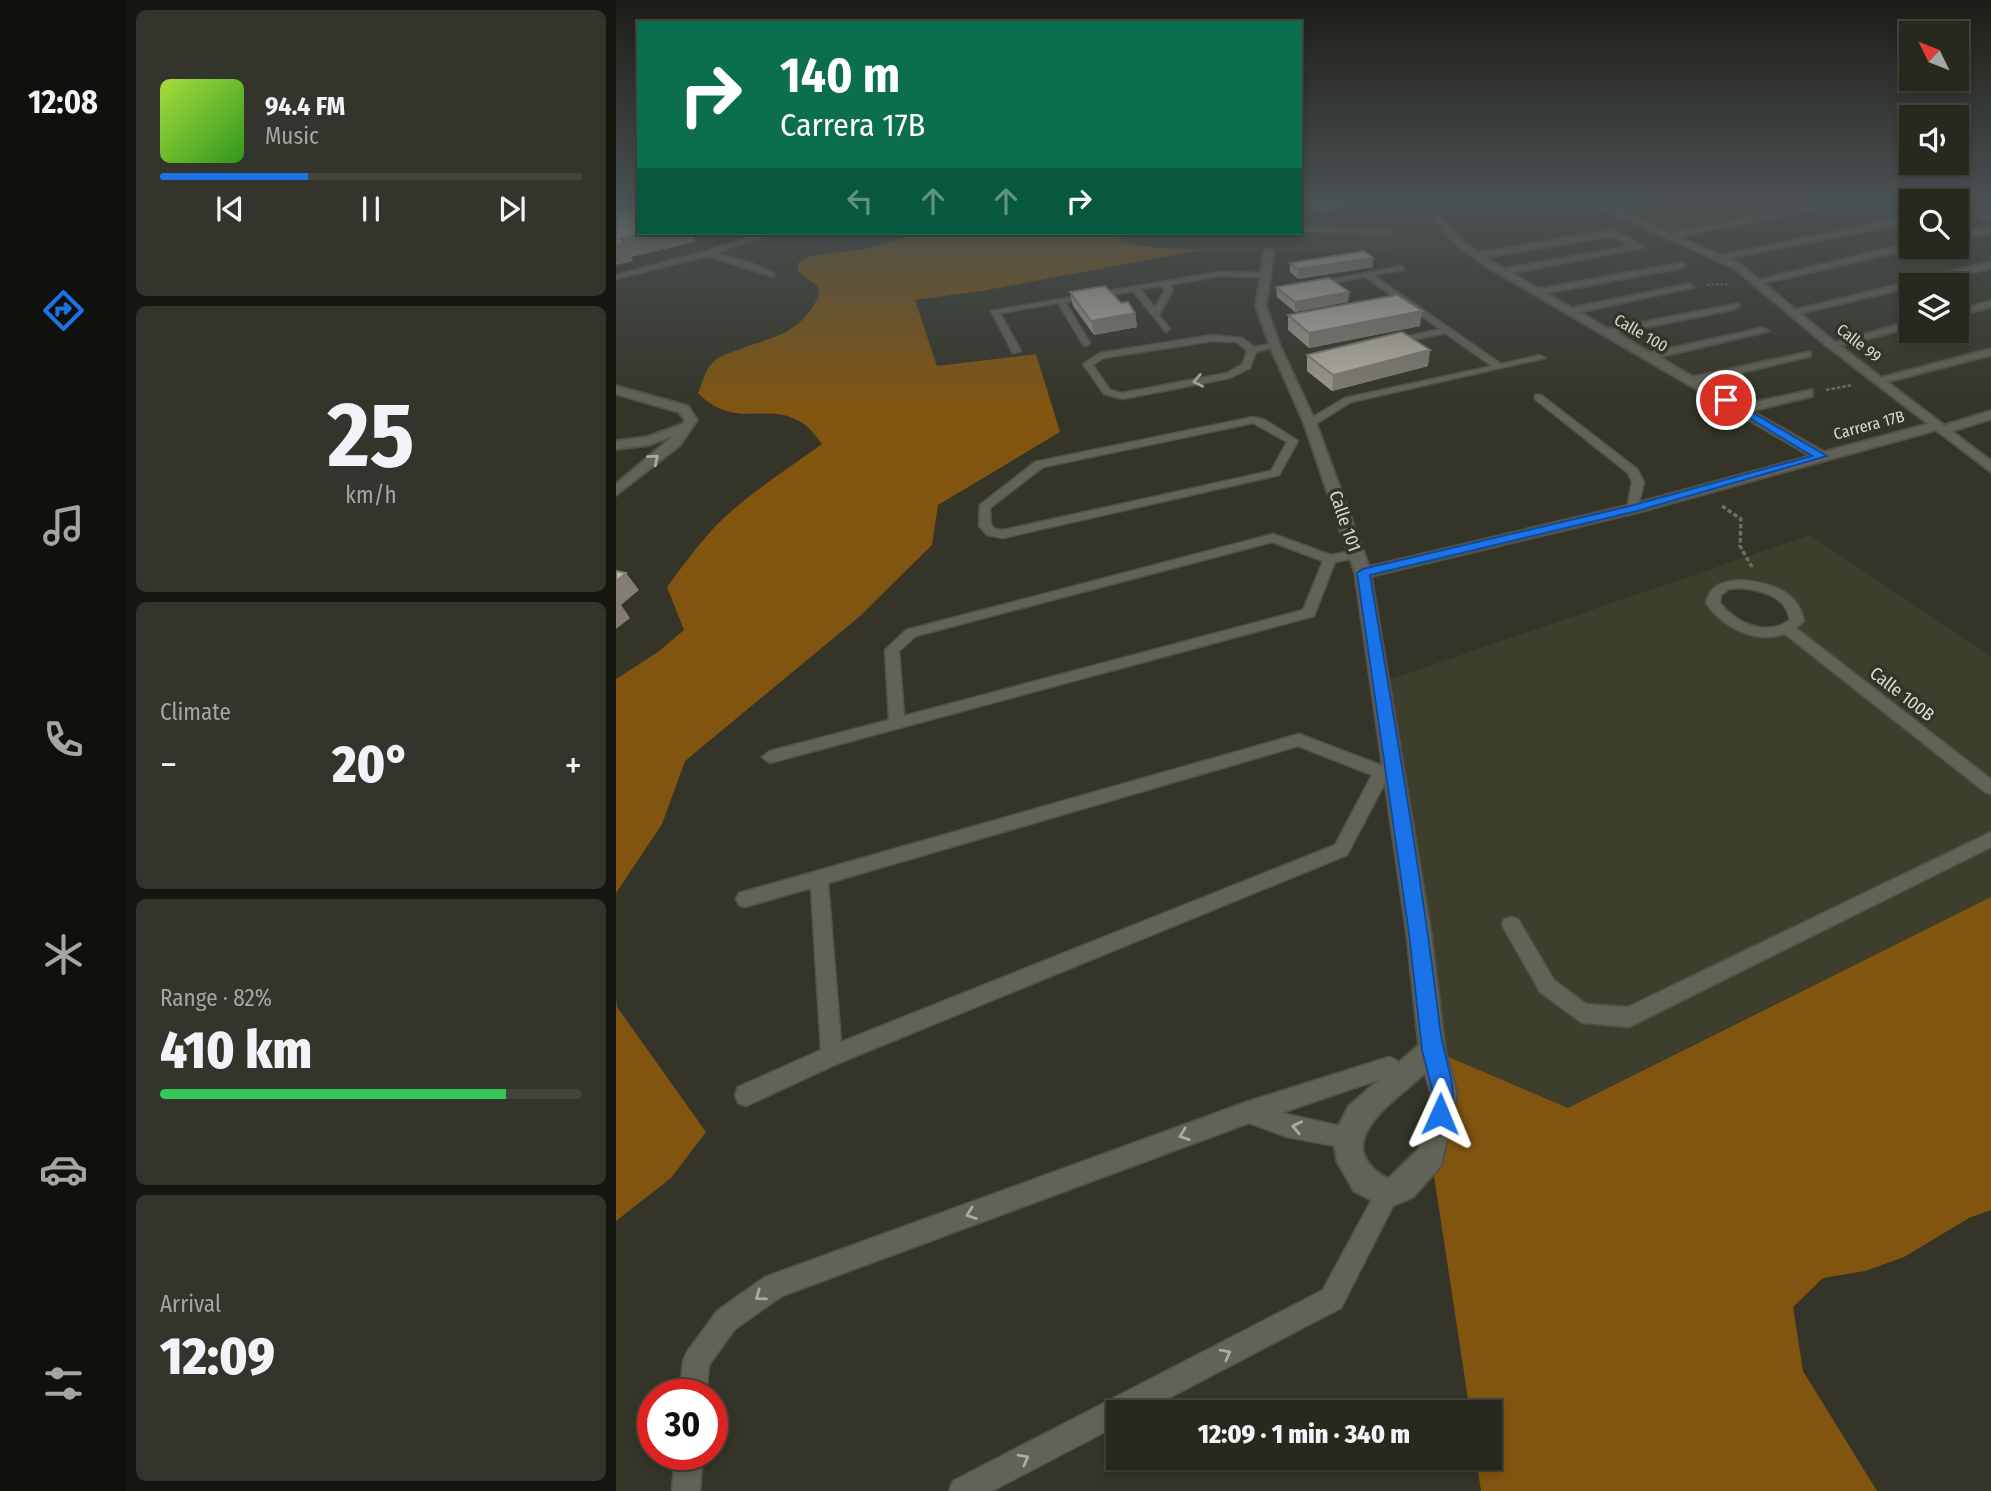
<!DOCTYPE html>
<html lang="en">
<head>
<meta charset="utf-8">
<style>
	:root { --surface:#27281e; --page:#33342b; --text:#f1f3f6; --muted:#a4a6a4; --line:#43443c; --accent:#1a73e8 }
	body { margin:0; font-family:"Fira Sans Condensed",sans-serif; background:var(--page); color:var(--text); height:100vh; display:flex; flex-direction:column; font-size:26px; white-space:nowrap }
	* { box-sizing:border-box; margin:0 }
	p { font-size:23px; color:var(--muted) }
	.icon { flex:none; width:38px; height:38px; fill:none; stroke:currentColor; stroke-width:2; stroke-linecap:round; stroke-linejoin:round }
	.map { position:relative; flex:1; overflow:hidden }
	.details { display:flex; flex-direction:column; gap:10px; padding:10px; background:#151610; width:490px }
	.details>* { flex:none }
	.hud { position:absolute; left:21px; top:21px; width:665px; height:214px; border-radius:0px; box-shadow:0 4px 10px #0003,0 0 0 2px var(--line); background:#0b6e4f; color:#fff; overflow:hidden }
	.needle { width:46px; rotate:313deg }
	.controls { position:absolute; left:1283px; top:21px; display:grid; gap:14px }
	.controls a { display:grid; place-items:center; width:70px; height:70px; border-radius:0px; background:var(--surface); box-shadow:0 4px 10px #0003,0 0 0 2px var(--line); font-size:35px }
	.speed { position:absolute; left:21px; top:1379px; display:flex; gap:14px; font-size:35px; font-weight:700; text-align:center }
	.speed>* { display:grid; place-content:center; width:91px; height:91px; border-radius:50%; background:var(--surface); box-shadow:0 4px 10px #0003,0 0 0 2px var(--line); line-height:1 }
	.speed .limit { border:10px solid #d22; background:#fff; color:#111 }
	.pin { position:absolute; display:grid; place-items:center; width:60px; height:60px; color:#fff; margin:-30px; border:4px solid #fff; border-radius:50%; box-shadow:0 2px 7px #0007 }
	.me { position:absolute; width:77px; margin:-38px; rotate:1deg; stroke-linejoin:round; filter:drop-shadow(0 0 5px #0008) }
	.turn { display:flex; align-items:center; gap:24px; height:147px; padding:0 28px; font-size:32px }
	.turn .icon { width:91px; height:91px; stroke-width:2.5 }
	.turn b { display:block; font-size:49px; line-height:60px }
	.lanes { display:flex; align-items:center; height:66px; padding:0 28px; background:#0003; justify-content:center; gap:35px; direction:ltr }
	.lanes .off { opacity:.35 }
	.big { font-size:52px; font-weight:800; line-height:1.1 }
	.details .widget { flex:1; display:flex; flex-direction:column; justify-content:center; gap:10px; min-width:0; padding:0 24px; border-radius:10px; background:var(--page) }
	.details .dial { align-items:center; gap:0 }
	.dial b { font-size:91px; line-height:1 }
	.song { display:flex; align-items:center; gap:21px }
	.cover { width:84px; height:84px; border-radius:10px; background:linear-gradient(135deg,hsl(80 70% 55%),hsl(110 70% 35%)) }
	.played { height:7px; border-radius:4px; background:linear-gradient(90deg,var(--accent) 35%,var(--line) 35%) }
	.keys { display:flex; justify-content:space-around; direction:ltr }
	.heat { display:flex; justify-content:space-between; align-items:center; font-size:38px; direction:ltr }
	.charge { height:10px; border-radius:5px; background:linear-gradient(90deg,#34c759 82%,var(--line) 0) }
	.trip { position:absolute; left:490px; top:1400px; width:396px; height:70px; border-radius:0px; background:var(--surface); box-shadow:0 4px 10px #0003,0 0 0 2px var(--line); font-weight:800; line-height:70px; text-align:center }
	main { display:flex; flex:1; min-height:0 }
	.tab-bar { display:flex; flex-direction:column; width:126px; justify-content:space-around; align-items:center; background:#10100c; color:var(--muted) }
	.tab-bar .icon { width:49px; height:49px }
	.tab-bar .on { color:var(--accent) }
	.tab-bar b { font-size:32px; color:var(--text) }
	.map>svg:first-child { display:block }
</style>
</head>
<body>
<main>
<nav class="tab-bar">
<b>12:08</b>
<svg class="icon on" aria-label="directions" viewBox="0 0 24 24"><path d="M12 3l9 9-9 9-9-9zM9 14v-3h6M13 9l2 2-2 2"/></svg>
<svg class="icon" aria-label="music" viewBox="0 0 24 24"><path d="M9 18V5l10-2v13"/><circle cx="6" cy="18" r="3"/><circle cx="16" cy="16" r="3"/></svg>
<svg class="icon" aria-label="phone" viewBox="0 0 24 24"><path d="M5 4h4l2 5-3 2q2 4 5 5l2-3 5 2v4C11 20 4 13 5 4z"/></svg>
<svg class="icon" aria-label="climate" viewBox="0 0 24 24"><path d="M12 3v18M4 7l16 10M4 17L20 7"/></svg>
<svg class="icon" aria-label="car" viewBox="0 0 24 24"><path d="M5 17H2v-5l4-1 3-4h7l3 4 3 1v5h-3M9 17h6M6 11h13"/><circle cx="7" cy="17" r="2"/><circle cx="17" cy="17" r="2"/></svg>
<svg class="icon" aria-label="filters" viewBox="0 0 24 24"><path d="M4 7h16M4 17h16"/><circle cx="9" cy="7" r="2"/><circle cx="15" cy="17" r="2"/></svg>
</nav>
<section class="details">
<div class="widget">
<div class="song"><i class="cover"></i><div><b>94.4 FM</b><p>Music</p></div></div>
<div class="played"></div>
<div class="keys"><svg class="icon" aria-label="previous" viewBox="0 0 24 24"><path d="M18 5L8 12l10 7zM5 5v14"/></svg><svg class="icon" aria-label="pause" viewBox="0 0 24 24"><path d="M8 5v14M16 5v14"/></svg><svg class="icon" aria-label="next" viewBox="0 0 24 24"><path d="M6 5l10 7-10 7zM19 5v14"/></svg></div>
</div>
<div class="widget dial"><b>25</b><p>km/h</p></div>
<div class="widget"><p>Climate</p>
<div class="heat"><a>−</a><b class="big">20°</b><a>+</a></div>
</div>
<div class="widget"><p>Range · 82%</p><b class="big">410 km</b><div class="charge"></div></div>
<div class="widget"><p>Arrival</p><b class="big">12:09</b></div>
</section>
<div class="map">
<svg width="1375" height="1491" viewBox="0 0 1375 1491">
	<rect width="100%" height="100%" fill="#343528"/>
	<!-- built -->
	<path fill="#3d3e2b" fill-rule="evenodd" d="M 684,200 L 805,200 L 844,243 L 862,256 L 368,246 L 372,233 L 684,233 Z
		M 1194,535 L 1375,656 L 1375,897 L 952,1108 L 816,1050 L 766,682 ZM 1123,584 L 1172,600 L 1181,621 L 1157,633 L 1104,614 L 1099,593 Z"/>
	<!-- green -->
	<path fill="#56380c" d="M 1057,200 L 1243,200 L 1052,235 L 995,210 Z"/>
	<!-- forest -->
	<path fill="#815510" d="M 304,233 L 493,233 C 516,251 557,247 585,250 L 365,291 L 299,300 L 321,366 L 420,354 L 444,432 L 322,505 L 316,545 L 243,617 L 69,761 L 46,824 L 0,893 L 0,679 L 42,652 L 68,630 L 51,587 C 69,563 88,536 110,516 C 140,489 174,467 206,444 C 201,438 195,429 188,424 C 152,399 120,432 82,393 C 86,384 89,370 96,363 C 101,357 113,353 121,350 C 159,336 186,334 204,293 L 201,286 L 182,272 L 182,263 L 194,256 L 249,249 Z
		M 1375,897 L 1375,1210 L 1353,1218 L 1288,1257 L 1249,1271 L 1207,1278 L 1177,1307 L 1187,1371 L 1261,1491 L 865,1491 L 860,1458 L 873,1458 L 873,1412 L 854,1412 L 815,1156 L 816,1050 L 952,1108 Z
		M 0,996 L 1,1007 L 90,1132 L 55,1178 L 0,1221 Z"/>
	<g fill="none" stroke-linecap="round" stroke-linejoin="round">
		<defs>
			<path id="service" d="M 684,227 L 772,230 L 776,232 L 772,234 L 684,231 Z
				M 147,233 L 157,233 L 99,253 L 135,263 L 158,273 L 158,277 L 91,256 L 0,279 L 0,275 L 87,252 Z
				M 785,266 L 788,270 L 757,275 L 885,364 L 924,355 L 929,358 L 735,402 L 698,425 L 690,425 L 690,421 L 729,398 L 876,366 L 829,333 L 773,345 L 773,341 L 824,329 L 749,277 L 698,286 L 694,284 Z
				M 603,272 L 648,273 L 652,275 L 648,277 L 603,276 L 553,285 L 557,290 L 543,315 L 554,329 L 550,332 L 517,291 L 449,302 L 474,343 L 470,346 L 466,343 L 442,303 L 384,313 L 405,351 L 397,353 L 375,311 ZM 545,286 L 549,290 L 539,308 L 524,289 Z
				M 596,335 L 626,338 L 638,347 L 659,343 L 663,346 L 640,352 L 634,368 L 614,378 L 506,399 L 488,394 L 467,364 L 484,353 ZM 596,341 L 621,342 L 631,351 L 627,364 L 611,373 L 506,393 L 494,390 L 477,365 L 487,358 Z
				M 919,395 L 925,395 L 1021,469 L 1028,482 L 1021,511 L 1017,513 L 1011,509 L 1016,482 L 1012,473 L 919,399 Z
				M 637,417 L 649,420 L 682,441 L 663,475 L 387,538 L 371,535 L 363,526 L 364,505 L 419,462 ZM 637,423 L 671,442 L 655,471 L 387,530 L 379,529 L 375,525 L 374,508 L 427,467 Z
				M 657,534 L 715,555 L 741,550 L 747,554 L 745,557 L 719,562 L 698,616 L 154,763 L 146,757 L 154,751 L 273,720 L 269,650 L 290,630 ZM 656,542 L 707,561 L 687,610 L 288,716 L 283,651 L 300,636 Z
				M 1123,580 C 1151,582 1182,589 1188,621 L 1180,628 L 1375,779 L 1375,794 L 1369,792 L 1169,634 C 1138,644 1108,628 1090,603 C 1094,585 1106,582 1123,580 ZM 1123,588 C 1145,590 1169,595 1174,620 C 1150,637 1121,624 1104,603 L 1105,595 L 1113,589 Z
				M 683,734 L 767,766 L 780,766 L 782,770 L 780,774 L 772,777 L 731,855 L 223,1063 L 130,1106 L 122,1103 L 119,1095 L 122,1087 L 205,1050 L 195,888 L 129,907 L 123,905 L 120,899 L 123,893 ZM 682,746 L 756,775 L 719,845 L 225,1042 L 212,883 Z
				M 1375,832 L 1375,847 L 1013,1027 L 966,1023 L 924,992 L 886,925 L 888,919 L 895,917 L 902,919 L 938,980 L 970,1004 L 1012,1007 Z
				M 773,1057 L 780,1060 L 784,1067 L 780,1074 L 665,1113 L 739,1129 L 742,1137 L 739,1145 L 731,1148 L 671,1137 L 633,1123 L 166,1296 L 119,1329 L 93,1365 L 90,1395 L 64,1395 L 67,1361 L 71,1352 L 101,1311 L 149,1277 L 633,1101 Z
				M 771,1182 L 779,1186 L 783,1194 L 725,1308 L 526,1412 L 502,1412 L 502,1425 L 376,1491 L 333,1491 L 337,1481 L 707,1290 L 763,1186 Z
				M 59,1454 L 87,1454 L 84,1491 L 56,1491 Z"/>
			<path id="minor" d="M 801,200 L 809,200 L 847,241 L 863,253 L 996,230 L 1029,247 L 895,273 L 923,289 L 1067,263 L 1069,265 L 1064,268 L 930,293 L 956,308 L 1073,284 L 1078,287 L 963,312 L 992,329 L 1122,304 L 1123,306 L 1118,309 L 1001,333 L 1034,353 L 1147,328 L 1152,331 L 1043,357 L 1077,377 L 1194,352 L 1194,356 L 1085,382 L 1126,405 L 1196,390 L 1196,396 L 1135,411 L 1208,452 L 1320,422 L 1326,426 L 1375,411 L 1375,419 L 1326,434 L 1320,430 L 1022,512 L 755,576 L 815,934 L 829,1050 L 841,1093 L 825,1166 L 797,1197 L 771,1208 L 738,1191 L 721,1161 L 717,1137 L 733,1106 L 803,1045 L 791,934 L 739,573 L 688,423 L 654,346 L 640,306 L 648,252 L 653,249 L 658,252 L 650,306 L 664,346 L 700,423 L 753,567 L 1014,505 L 1195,456 L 868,265 L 841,245 ZM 995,236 L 1016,246 L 888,269 L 869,257 ZM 809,1073 L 815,1093 L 803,1149 L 772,1179 C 709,1144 779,1101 809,1073 Z
				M 1043,200 L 1061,200 L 995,212 L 991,210 Z
				M 1231,200 L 1247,200 L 1052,238 L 1048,235 Z
				M 1337,200 L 1346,200 L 1375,216 L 1375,222 Z
				M 1295,216 L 1295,222 L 1103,260 L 1098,257 Z
				M 1375,227 L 1375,233 L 1340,240 L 1340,234 Z
				M 1295,243 L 1298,248 L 1139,285 L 1134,282 Z
				M 1375,262 L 1375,268 L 1176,315 L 1171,312 Z
				M 1375,301 L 1375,307 L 1340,316 L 1340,310 Z
				M 1295,321 L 1295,327 L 1216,348 L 1211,345 Z
				M 1375,349 L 1375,355 L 1262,384 L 1256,380 Z
				M 0,386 L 72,406 L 81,420 L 63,446 L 0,495 L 0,484 L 57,436 L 33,445 L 0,449 L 0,441 L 31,437 L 67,424 L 69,420 L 63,412 L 0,394 Z"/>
			<path id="tertiary" d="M 967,200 L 977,200 L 1124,264 L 1220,343 L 1375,461 L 1375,472 L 1212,347 L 1118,268 Z"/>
			<path id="primary" d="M 19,200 L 18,202 L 0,205 L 0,201 Z"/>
		</defs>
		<!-- service casing -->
		<use href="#service" stroke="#515147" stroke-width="3"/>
		<!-- minor casing -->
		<use href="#minor" stroke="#515147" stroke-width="4"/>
		<!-- tertiary casing -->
		<use href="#tertiary" stroke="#515147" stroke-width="4"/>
		<!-- primary casing -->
		<use href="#primary" stroke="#515147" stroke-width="4"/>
		<!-- path-far2 -->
		<path stroke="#6e6f64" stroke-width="2" stroke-dasharray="2.5 2" stroke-linecap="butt" d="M 1091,285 L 1114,284"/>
		<!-- path-far1 -->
		<path stroke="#6e6f64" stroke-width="2.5" stroke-dasharray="3.5 2" stroke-linecap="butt" d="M 1210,390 L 1236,385"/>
		<!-- path -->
		<path stroke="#6e6f64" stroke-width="3.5" stroke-dasharray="4.5 2.5" stroke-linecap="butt" d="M 1106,506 L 1125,519 L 1124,546 L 1136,567"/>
		<!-- service -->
		<use href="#service" fill="#626356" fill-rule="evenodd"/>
		<!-- minor -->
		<use href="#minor" fill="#626356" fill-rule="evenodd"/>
		<!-- tertiary -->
		<use href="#tertiary" fill="#626356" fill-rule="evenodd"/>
		<!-- primary -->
		<use href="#primary" fill="#768c58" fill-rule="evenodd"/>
	</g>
	<!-- wall -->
	<path fill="#9e9a8e" d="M 684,200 L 748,200 L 748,201 L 709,212 L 684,204 Z
		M 757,258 L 757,267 L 682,279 L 674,272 L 674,263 Z
		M 660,287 L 733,292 L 732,302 L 679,312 L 661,297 Z
		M 454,292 L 505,303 L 519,313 L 521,327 L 478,335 L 457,306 Z
		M 672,315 L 804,326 L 693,348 L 672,330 Z
		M 691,355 L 812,366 L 716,391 L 691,371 Z"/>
	<!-- shaded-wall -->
	<path fill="#817d74" d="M 710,200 L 748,200 L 748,201 L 709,212 Z
		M 35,233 L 76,233 L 80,242 L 15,257 L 17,261 L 0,265 L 0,245 L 4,239 Z
		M 757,258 L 757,267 L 682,279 L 682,269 Z
		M 733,292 L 732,302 L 679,312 L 679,302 Z
		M 806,311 L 804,326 L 693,348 L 693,333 Z
		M 519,313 L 521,327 L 478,335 L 475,321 Z
		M 814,350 L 812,366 L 716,391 L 717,375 Z
		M 10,573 L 23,590 L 5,605 L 14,618 L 0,629 L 0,581 Z"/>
	<!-- building -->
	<path fill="#b8b3a5" stroke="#817d74" stroke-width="2" d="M 23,203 L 23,233 L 35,233 L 4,239 L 8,243 L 0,245 L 0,208 Z
		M 748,251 L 757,258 L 682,269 L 674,263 Z
		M 713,278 L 733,292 L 679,302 L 660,287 Z
		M 489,286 L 505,303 L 512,302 L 519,313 L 475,321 L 454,292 Z
		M 781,295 L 806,311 L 693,333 L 672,315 Z
		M 786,332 L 814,350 L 717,375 L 691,355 Z
		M 0,571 L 10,573 L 0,581 Z"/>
	<!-- one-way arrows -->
	<defs><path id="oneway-chevron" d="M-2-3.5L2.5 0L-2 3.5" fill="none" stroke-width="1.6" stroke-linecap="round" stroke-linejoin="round" transform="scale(1.75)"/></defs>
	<g stroke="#aaaba1">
		<use href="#oneway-chevron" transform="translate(582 381) rotate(169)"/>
		<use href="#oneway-chevron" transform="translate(38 459) rotate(-40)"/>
		<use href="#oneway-chevron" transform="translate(681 1127) rotate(-168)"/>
		<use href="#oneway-chevron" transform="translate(568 1135) rotate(160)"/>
		<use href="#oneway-chevron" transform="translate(355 1214) rotate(160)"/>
		<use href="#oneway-chevron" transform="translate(144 1296) rotate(144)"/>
		<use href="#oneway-chevron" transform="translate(610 1354) rotate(-28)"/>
		<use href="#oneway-chevron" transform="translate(408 1459) rotate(-28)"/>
	</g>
	<!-- sky -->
	<linearGradient id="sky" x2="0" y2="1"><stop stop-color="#1d1d16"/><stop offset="0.49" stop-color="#4a5153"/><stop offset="1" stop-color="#4a5153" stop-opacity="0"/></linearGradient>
	<rect width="1375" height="409" fill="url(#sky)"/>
	<!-- route -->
	<path fill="#1a73e8" stroke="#114b97" stroke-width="2" d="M 1110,397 L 1211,456 L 1021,511 L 754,575 C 779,726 806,877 824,1028 C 828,1061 845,1090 832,1122 L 824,1125 L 816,1122 L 813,1114 L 817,1093 L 806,1050 L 793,934 L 741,573 L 747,569 L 1014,506 L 1196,456 L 1107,402 L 1105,400 Z"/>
	<g text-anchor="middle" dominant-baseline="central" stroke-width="7" stroke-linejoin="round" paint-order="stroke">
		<!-- far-street labels -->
		<g font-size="16" fill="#dadbd3" stroke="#343528">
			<text transform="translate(1025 333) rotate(30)">Calle 100</text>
			<text transform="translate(1243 343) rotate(38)">Calle 99</text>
			<text transform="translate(1253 425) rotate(-15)">Carrera 17B</text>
		</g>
		<!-- street labels -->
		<g font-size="18" fill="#dadbd3" stroke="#343528">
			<text transform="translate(729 521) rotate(71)">Calle 101</text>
			<text transform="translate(1286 694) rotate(38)">Calle 100B</text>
		</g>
	</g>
</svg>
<div class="controls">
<a><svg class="needle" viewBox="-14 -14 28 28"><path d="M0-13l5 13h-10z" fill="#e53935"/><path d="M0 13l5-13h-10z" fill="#a4a6a4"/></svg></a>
<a><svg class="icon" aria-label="sound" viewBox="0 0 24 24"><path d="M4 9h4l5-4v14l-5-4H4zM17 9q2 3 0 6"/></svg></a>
<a><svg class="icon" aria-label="search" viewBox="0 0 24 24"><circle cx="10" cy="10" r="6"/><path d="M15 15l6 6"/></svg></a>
<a><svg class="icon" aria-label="layers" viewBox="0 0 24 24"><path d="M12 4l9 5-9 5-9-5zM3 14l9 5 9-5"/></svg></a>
</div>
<div class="speed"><div class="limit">30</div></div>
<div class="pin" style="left:1110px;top:400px;background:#d93025"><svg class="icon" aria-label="arrive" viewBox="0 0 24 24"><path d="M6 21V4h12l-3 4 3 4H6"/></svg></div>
<svg class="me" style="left:824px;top:1114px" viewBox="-20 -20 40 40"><path d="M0-17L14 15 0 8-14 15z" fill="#1a73e8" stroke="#fff" stroke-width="4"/></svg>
<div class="trip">12:09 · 1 min · 340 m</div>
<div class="hud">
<div class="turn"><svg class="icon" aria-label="right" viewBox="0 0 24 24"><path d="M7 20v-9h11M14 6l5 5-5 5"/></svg><div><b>140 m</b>Carrera 17B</div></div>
<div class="lanes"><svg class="icon off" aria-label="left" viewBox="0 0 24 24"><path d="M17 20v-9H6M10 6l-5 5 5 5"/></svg><svg class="icon off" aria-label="ahead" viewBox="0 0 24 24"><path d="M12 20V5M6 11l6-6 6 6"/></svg><svg class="icon off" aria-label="ahead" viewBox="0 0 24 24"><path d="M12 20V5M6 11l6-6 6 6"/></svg><svg class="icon" aria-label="right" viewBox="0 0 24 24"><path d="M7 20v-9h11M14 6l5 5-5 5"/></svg></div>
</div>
</div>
</main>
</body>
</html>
